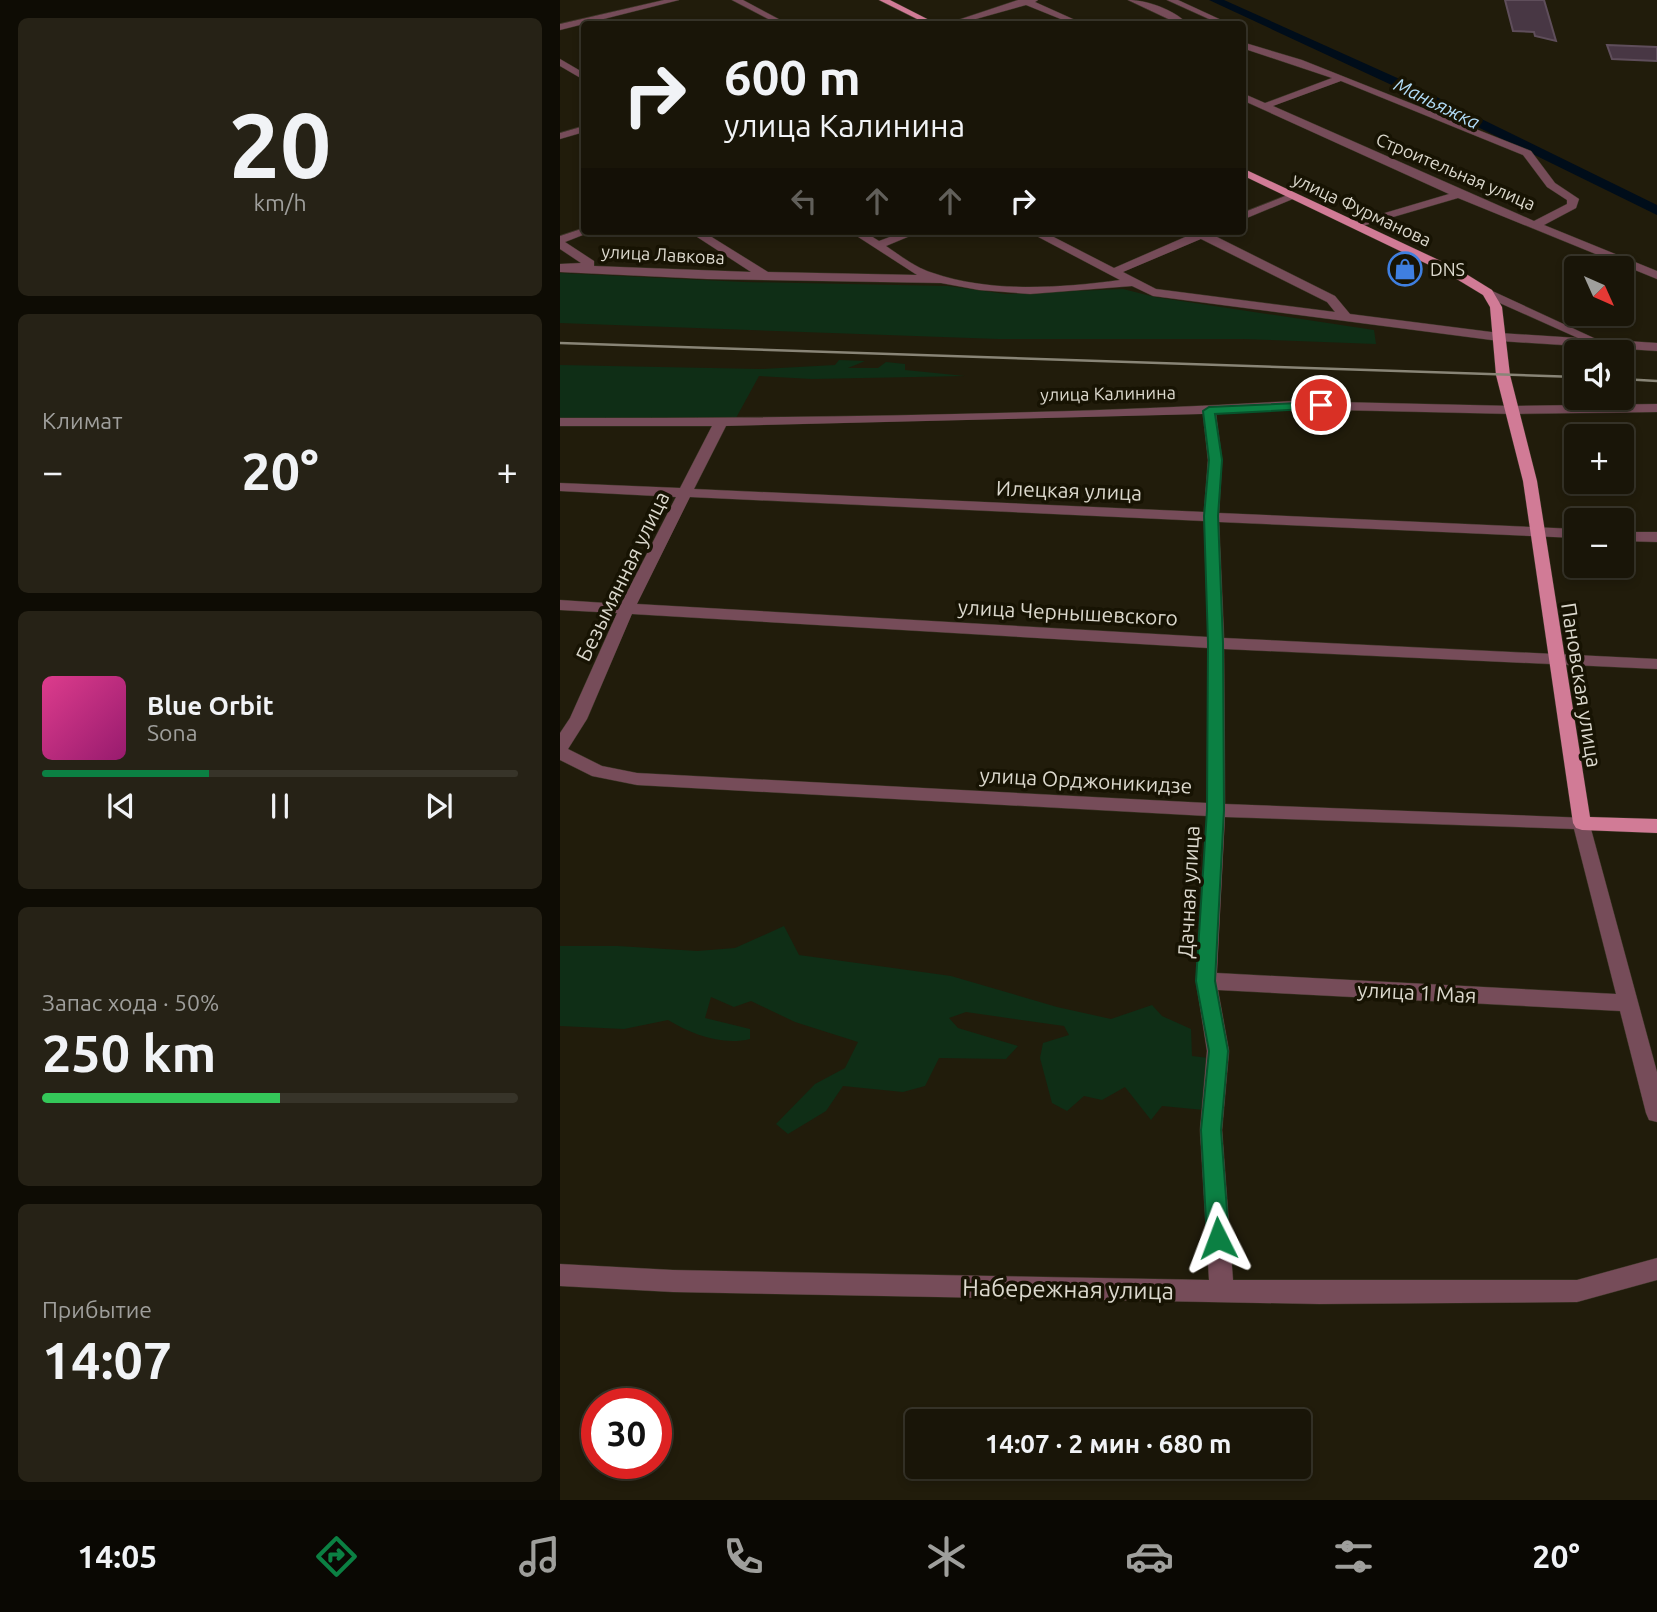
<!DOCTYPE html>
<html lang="ru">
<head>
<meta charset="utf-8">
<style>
	:root { --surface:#191508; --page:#262216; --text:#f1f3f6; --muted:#9f9f9c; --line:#373429; --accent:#0b8043 }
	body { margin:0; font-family:Ubuntu,sans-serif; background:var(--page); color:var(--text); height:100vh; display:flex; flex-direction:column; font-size:26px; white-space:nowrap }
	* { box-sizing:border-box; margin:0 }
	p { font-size:23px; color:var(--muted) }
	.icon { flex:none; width:38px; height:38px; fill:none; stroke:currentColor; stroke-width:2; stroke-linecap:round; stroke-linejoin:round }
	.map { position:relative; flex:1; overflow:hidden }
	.drawer { display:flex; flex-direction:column; gap:18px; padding:18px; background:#0e0c04; width:560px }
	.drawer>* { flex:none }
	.banner { position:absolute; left:21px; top:21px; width:665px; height:214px; border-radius:7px; box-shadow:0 4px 10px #0003,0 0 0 2px var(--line); background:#191508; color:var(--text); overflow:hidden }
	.needle { width:46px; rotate:135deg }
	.buttons { position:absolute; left:1004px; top:256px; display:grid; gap:14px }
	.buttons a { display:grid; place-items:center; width:70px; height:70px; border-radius:7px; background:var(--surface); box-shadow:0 4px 10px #0003,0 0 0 2px var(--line); font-size:35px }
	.speed { position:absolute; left:21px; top:1388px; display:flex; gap:14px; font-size:35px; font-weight:700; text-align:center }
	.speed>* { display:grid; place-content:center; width:91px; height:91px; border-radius:50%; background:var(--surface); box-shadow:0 4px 10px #0003,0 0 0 2px var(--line); line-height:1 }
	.speed .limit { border:10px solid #d22; background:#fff; color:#111 }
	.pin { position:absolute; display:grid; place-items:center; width:60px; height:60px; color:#fff; margin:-30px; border:4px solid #fff; border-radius:50%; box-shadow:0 2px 7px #0007 }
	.me { position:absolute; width:77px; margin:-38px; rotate:357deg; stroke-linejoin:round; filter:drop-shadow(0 0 5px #0008) }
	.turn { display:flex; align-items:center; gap:24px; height:147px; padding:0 28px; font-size:32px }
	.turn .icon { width:91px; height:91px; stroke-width:2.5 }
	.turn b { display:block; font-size:49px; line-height:60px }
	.lanes { display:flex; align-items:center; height:66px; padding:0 28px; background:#0003; justify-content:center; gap:35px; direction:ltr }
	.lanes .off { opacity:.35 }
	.big { font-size:52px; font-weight:600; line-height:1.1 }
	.drawer .widget { flex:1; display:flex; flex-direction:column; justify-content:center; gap:10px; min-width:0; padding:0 24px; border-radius:10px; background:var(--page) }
	.drawer .dial { align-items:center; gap:0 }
	.dial b { font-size:91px; line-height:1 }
	.song { display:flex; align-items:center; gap:21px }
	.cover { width:84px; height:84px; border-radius:10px; background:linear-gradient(135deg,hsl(330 70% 55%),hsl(320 70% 35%)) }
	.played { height:7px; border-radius:4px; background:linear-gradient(90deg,var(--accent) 35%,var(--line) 35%) }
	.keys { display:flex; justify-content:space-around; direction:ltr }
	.heat { display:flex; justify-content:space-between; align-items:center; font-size:38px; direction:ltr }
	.charge { height:10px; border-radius:5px; background:linear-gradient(90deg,#34c759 50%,var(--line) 0) }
	.trip { position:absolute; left:345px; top:1409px; width:406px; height:70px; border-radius:7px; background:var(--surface); box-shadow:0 4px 10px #0003,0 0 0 2px var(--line); font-weight:600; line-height:70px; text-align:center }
	.tabs { display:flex; height:112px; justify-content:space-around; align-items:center; background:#0a0803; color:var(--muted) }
	.tabs .icon { width:49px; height:49px }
	.tabs .current { color:var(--accent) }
	.tabs b { font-size:32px; color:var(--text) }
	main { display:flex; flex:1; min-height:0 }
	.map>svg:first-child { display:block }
</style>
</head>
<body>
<main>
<section class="drawer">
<div class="widget dial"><b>20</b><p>km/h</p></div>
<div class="widget"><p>Климат</p>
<div class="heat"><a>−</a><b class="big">20°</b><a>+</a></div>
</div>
<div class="widget">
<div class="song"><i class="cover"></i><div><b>Blue Orbit</b><p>Sona</p></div></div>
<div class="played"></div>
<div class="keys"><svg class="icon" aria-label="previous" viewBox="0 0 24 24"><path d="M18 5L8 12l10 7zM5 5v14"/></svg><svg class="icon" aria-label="pause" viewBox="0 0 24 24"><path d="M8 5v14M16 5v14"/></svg><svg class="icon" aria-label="next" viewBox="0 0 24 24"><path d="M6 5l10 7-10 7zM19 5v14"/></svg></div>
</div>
<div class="widget"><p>Запас хода · 50%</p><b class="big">250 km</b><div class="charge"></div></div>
<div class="widget"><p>Прибытие</p><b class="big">14:07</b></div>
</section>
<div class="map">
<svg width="1097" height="1500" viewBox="0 0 1097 1500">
	<rect width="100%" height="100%" fill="#211c0b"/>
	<!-- green -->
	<path fill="#0f2e16" d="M 0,273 L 184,282 L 388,286 L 446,294 L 563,289 L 595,297 L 814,330 L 816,344 L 683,339 L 438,339 L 0,323 Z
		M 279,360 L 305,361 L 288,368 L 318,368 L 326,362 L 345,364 L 345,370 L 405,376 L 252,379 L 199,376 L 176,418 L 0,419 L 0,365 L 200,369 L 275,365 Z
		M 224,926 L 239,955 L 391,976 L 497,1007 L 551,1019 L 592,1005 L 602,1016 L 631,1029 L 632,1056 L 649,1058 L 644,1110 L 602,1106 L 591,1120 L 565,1087 L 542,1100 L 524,1096 L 507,1111 L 492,1103 L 480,1058 L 483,1043 L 509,1035 L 504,1026 L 406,1012 L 389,1018 L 398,1028 L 458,1046 L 446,1059 L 379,1058 L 365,1086 L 343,1092 L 283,1086 L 266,1111 L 228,1134 L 216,1124 L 255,1084 L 285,1068 L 298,1042 L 235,1022 L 191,1001 L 174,1007 L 151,997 L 145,1018 L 190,1029 L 190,1039 C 162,1046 131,1034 108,1020 L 64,1029 L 0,1026 L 0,946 L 58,946 L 137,951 L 175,948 Z"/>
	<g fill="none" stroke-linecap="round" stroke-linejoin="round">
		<!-- river -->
		<path fill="#000d1a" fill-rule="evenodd" d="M 649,0 L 664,0 L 844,81 L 1097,205 L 1097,215 L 836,87 Z"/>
	</g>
	<!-- building -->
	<path fill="#483744" stroke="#5f4e5b" stroke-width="2" d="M 945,0 L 984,0 L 996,41 L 975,36 L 974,32 L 953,31 Z
		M 1047,45 L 1097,47 L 1097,61 L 1052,59 Z"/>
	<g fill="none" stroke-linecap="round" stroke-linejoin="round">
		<defs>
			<path id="minor" d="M 104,0 L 119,0 L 0,30 L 0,24 Z
				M 172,0 L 183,0 L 228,24 L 218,24 Z
				M 458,0 L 478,0 L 475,2 L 524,24 L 513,24 L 466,5 L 398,24 L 386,24 Z
				M 568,0 C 588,0 614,10 628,24 L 619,24 Z
				M 607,0 L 618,0 L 670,24 L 660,24 Z
				M 682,42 L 742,60 L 971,151 L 995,183 L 1019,199 L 1016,208 L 984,225 L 1097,271 L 1097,279 L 898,198 L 799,227 L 791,227 L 791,223 L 889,194 L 682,100 L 682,93 L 705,103 L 772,78 L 682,48 ZM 781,81 L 963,155 L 987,187 L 1007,200 L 1007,204 L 974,221 L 713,106 Z
				M 0,59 L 24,73 L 24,80 L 0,66 Z
				M 24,126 L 24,132 L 0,139 L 0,133 Z
				M 730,194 L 740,196 L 682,220 L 682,213 Z
				M 24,228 L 24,231 L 30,231 L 28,233 L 5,242 L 34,261 L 34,266 L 191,272 L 128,231 L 142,231 L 208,272 L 357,275 L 289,231 L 303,231 L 319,241 L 346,231 L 362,231 L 326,246 C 341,256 356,268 373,273 C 431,293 500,288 560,280 L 467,231 L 482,231 L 554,268 L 632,234 L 629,231 L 655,231 L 651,234 L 775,296 L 790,314 L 939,333 L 1018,338 L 924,296 L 924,290 L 928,289 L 1036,339 L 1097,343 L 1097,351 L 939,341 L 593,296 L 572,286 L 470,294 L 419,290 L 381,283 L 147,279 L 0,272 L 0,264 L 21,263 L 0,249 L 0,236 ZM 641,239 L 767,302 L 775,312 L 596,289 L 563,272 Z
				M 733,401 L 953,406 L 1097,404 L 1097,412 L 953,414 L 733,409 L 656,414 L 662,460 L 659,513 L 1017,529 L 1017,538 L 659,522 L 664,638 L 1097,659 L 1097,669 L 664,649 L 665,804 L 1028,818 L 1097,1072 L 1097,1122 L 1089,1120 L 1086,1113 L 1060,1011 L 658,990 L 669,1051 L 662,1130 L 673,1280 L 1017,1280 L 1097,1258 L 1097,1280 L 1017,1302 L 759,1304 L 113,1292 L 0,1286 L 0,1264 L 113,1270 L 649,1280 L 640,1130 L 647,1051 L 636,981 L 647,816 L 77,785 L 32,776 L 0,760 L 0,733 L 10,718 L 57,613 L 0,610 L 0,600 L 61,604 L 116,497 L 0,491 L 0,483 L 120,488 L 152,426 L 0,426 L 0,418 C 243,418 491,415 733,401 ZM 643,414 L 648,460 L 644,512 L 134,489 L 166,426 ZM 130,497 L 644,521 L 648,637 L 77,604 ZM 72,614 L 648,648 L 647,803 L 77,773 L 42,766 L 8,749 L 27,719 ZM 665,817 L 1014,829 L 1056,994 L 657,973 Z
				M 1062,532 L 1097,532 L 1097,542 L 1062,541 Z"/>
			<path id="major" d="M 319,0 L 330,0 L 377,24 L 367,24 Z
				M 682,168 L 898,269 L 932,290 L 942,307 L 950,375 L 977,481 L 1030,817 L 1097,819 L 1097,833 L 1022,830 L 1016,828 L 1013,823 L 963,481 L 936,375 L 930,307 L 923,295 L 890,275 L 682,175 Z"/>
		</defs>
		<!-- minor casing -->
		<use href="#minor" stroke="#3b3626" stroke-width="1"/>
		<!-- major casing -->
		<use href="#major" stroke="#3b3626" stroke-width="1"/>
		<!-- minor -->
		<use href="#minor" fill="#764c59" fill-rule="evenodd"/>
		<!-- major -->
		<use href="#major" fill="#d17b96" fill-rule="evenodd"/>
		<!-- rail -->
		<path stroke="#898577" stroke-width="2.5" d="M 0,343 L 1017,377
			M 1062,379 L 1097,381"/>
	</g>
	<!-- route -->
	<path fill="#0b8043" stroke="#07532c" stroke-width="2" d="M 761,402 L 767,405 L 765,408 L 655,414 L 662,460 L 658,516 L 663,643 L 664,810 L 655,981 L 668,1051 L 661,1130 L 669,1238 L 665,1244 L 658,1247 L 651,1244 L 647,1238 L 641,1130 L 649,1051 L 636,981 L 647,810 L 648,643 L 644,516 L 649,460 L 643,411 L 649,407 Z"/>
	<!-- icons -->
	<defs>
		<symbol id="shop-ring" viewBox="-11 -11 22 22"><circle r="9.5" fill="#171303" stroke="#3f7fe0" stroke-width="1.5"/><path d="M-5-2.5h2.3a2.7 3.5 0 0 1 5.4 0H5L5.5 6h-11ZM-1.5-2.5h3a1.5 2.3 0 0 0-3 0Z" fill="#3f7fe0"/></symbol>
	</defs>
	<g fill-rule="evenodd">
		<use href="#shop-ring" x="826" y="250" width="38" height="38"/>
	</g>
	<g text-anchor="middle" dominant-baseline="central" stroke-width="7" stroke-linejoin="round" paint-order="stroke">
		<!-- far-street labels -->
		<g font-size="18" fill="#dbd8cd" stroke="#171303">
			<text transform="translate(896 171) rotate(23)">Строительная улица</text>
			<text transform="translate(802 209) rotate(25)">улица Фурманова</text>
			<text transform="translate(103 254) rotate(3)">улица Лавкова</text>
			<text transform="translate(548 393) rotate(-1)">улица Калинина</text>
		</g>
		<!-- far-poi labels -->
		<g font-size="18" fill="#dbd8cd" stroke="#171303" text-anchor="start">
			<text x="870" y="269">DNS</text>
		</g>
		<!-- far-water labels -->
		<g font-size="19" font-style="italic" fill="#b2ddf9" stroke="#171303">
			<text transform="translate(877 103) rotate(26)">Маньяжка</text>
		</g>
		<!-- street labels -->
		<g font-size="21" fill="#dbd8cd" stroke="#171303">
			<text transform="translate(509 490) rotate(2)">Илецкая улица</text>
			<text transform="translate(62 576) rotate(-64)">Безымянная улица</text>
			<text transform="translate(508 612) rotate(3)">улица Чернышевского</text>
			<text transform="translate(1022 685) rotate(81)">Пановская улица</text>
			<text transform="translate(526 780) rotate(3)">улица Орджоникидзе</text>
			<text transform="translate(628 892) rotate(-87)">Дачная улица</text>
			<text transform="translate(857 992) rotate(3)">улица 1 Мая</text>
		</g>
		<!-- near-street labels -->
		<g font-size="24" fill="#dbd8cd" stroke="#171303">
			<text transform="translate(508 1289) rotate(1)">Набережная улица</text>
		</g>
	</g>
</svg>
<div class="buttons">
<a><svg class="needle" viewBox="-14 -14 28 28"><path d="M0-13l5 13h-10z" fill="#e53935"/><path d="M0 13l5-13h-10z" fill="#9f9f9c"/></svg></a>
<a><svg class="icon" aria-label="sound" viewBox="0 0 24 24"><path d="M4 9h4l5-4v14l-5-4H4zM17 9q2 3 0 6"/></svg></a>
<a>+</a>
<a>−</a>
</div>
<div class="speed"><div class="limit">30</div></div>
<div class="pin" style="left:761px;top:405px;background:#d93025"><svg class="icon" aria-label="arrive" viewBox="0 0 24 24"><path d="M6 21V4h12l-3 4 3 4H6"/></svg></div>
<svg class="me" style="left:658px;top:1238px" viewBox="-20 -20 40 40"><path d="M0-17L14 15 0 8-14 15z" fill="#0b8043" stroke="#fff" stroke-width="4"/></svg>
<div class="trip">14:07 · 2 мин · 680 m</div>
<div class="banner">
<div class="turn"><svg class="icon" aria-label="right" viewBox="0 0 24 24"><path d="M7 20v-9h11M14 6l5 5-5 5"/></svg><div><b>600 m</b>улица Калинина</div></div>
<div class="lanes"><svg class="icon off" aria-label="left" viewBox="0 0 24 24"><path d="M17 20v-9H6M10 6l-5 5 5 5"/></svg><svg class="icon off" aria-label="ahead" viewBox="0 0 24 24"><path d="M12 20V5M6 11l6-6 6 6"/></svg><svg class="icon off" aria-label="ahead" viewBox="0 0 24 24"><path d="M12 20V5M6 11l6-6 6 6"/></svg><svg class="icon" aria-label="right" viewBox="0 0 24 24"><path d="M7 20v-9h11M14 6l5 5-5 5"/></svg></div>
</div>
</div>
</main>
<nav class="tabs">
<b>14:05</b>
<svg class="icon current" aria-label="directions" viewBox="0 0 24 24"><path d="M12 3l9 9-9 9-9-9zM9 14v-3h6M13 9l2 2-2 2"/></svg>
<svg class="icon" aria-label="music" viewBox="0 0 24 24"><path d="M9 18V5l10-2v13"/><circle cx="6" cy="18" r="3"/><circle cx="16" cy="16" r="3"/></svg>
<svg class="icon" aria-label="phone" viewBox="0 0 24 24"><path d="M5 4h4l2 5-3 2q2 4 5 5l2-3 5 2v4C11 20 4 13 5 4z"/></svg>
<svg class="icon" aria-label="climate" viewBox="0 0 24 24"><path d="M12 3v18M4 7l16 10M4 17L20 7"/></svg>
<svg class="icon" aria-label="car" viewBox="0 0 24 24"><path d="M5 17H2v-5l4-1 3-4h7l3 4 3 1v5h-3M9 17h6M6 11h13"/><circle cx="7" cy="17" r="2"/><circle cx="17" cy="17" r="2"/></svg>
<svg class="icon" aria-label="filters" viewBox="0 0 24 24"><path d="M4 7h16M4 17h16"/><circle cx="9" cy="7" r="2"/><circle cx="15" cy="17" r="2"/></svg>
<b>20°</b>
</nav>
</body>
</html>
